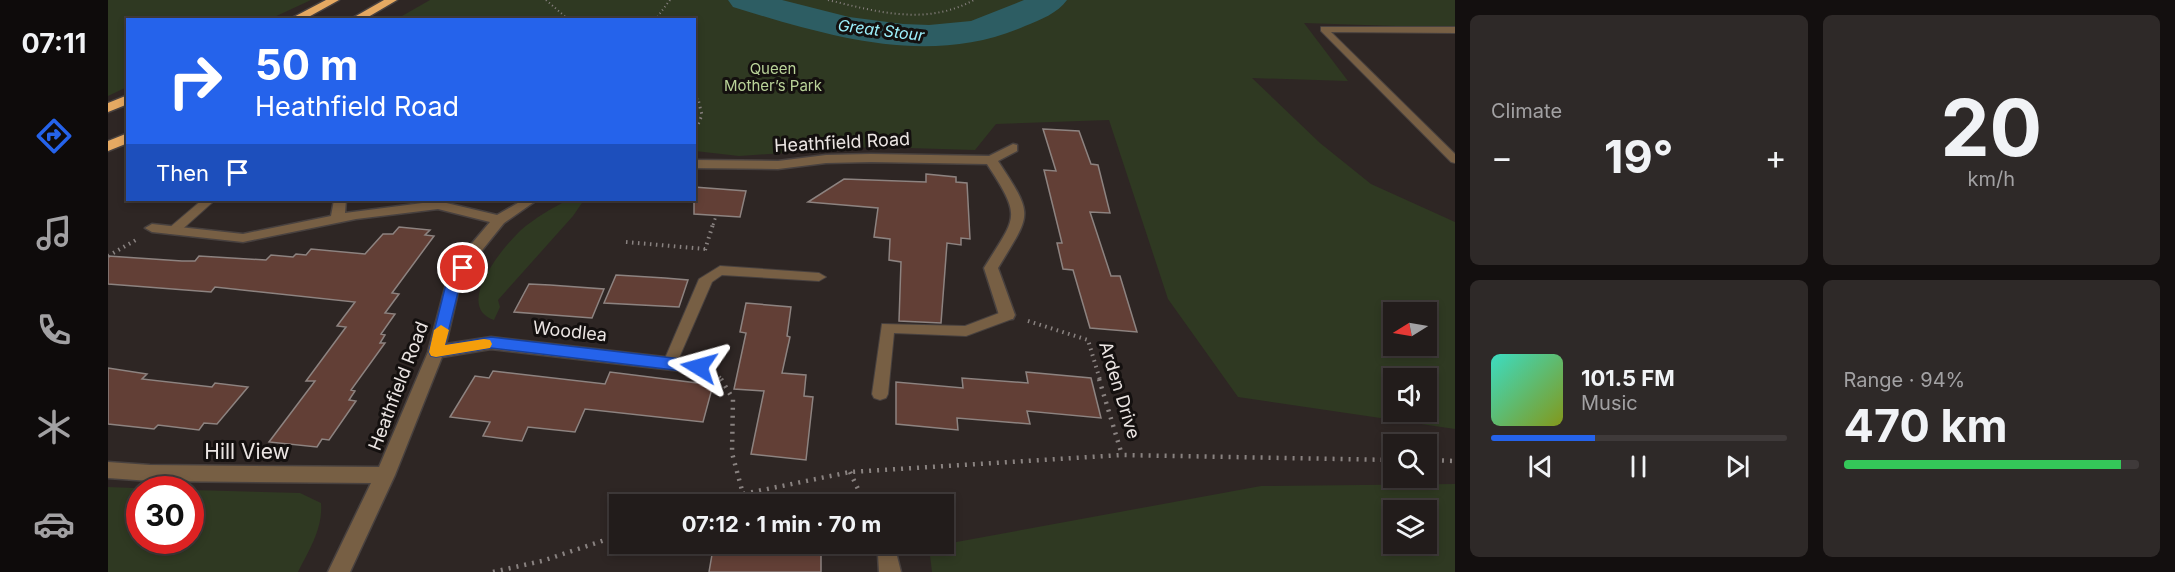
<!DOCTYPE html>
<html lang="en">
<head>
<meta charset="utf-8">
<style>
	:root { --surface:#221c1b; --page:#2e2928; --text:#f1f3f6; --muted:#a2a1a3; --line:#3f3a3a; --accent:#2563eb }
	body { margin:0; font-family:Inter,sans-serif; background:var(--page); color:var(--text); height:100vh; display:flex; flex-direction:column; font-size:22px; white-space:nowrap }
	* { box-sizing:border-box; margin:0 }
	p { font-size:20px; color:var(--muted) }
	.icon { flex:none; width:33px; height:33px; fill:none; stroke:currentColor; stroke-width:2; stroke-linecap:round; stroke-linejoin:round }
	.map { position:relative; flex:1; overflow:hidden }
	.details { display:flex; flex-direction:column; gap:15px; padding:15px; background:#130f0f; width:720px }
	.details>* { flex:none }
	.top-card { position:absolute; left:18px; top:18px; width:570px; height:183px; border-radius:0px; box-shadow:0 3px 9px #0003,0 0 0 2px var(--line); background:#2563eb; color:#fff; overflow:hidden }
	.needle { width:39px; rotate:259deg }
	.fabs { position:absolute; left:1275px; top:302px; display:grid; gap:12px }
	.fabs a { display:grid; place-items:center; width:54px; height:54px; border-radius:0px; background:var(--surface); box-shadow:0 3px 9px #0003,0 0 0 2px var(--line); font-size:30px }
	.speed { position:absolute; left:18px; top:476px; display:flex; gap:12px; font-size:30px; font-weight:700; text-align:center }
	.speed>* { display:grid; place-content:center; width:78px; height:78px; border-radius:50%; background:var(--surface); box-shadow:0 3px 9px #0003,0 0 0 2px var(--line); line-height:1 }
	.speed .limit { border:9px solid #d22; background:#fff; color:#111 }
	.pin { position:absolute; display:grid; place-items:center; width:51px; height:51px; color:#fff; margin:-26px; border:3px solid #fff; border-radius:50%; box-shadow:0 2px 6px #0007 }
	.me { position:absolute; width:66px; margin:-33px; rotate:278deg; stroke-linejoin:round; filter:drop-shadow(0 0 4px #0008) }
	.turn { display:flex; align-items:center; gap:21px; height:126px; padding:0 30px; font-size:27px }
	.turn .icon { width:78px; height:78px; stroke-width:2.5 }
	.turn b { display:block; font-size:42px; line-height:51px }
	.then { display:flex; align-items:center; height:57px; padding:0 30px; background:#0003; gap:12px; font-size:22px }
	.big { font-size:45px; font-weight:700; line-height:1.1 }
	.details .card { flex:1; display:flex; flex-direction:column; justify-content:center; gap:9px; min-width:0; padding:0 21px; border-radius:9px; background:var(--page) }
	.details .dial { align-items:center; gap:0 }
	.dial b { font-size:78px; line-height:1 }
	.song { display:flex; align-items:center; gap:18px }
	.cover { width:72px; height:72px; border-radius:9px; background:linear-gradient(135deg,hsl(170 70% 55%),hsl(70 70% 35%)) }
	.played { height:6px; border-radius:3px; background:linear-gradient(90deg,var(--accent) 35%,var(--line) 35%) }
	.keys { display:flex; justify-content:space-around; direction:ltr }
	.heat { display:flex; justify-content:space-between; align-items:center; font-size:33px; direction:ltr }
	.charge { height:9px; border-radius:4px; background:linear-gradient(90deg,#34c759 94%,var(--line) 0) }
	.details .tiles { flex:1; display:grid; gap:15px; grid-template-columns:repeat(2,1fr) }
	.trip { position:absolute; left:501px; top:494px; width:345px; height:60px; border-radius:0px; background:var(--surface); box-shadow:0 3px 9px #0003,0 0 0 2px var(--line); font-weight:700; line-height:60px; text-align:center }
	main { display:flex; flex:1; min-height:0 }
	.dock { display:flex; flex-direction:column; width:108px; justify-content:space-around; align-items:center; background:#0e0b0b; color:var(--muted) }
	.dock .icon { width:42px; height:42px }
	.dock .selected { color:var(--accent) }
	.dock b { font-size:27px; color:var(--text) }
	.map>svg:first-child { display:block }
</style>
</head>
<body>
<main>
<nav class="dock">
<b>07:11</b>
<svg class="icon selected" aria-label="directions" viewBox="0 0 24 24"><path d="M12 3l9 9-9 9-9-9zM9 14v-3h6M13 9l2 2-2 2"/></svg>
<svg class="icon" aria-label="music" viewBox="0 0 24 24"><path d="M9 18V5l10-2v13"/><circle cx="6" cy="18" r="3"/><circle cx="16" cy="16" r="3"/></svg>
<svg class="icon" aria-label="phone" viewBox="0 0 24 24"><path d="M5 4h4l2 5-3 2q2 4 5 5l2-3 5 2v4C11 20 4 13 5 4z"/></svg>
<svg class="icon" aria-label="climate" viewBox="0 0 24 24"><path d="M12 3v18M4 7l16 10M4 17L20 7"/></svg>
<svg class="icon" aria-label="car" viewBox="0 0 24 24"><path d="M5 17H2v-5l4-1 3-4h7l3 4 3 1v5h-3M9 17h6M6 11h13"/><circle cx="7" cy="17" r="2"/><circle cx="17" cy="17" r="2"/></svg>
</nav>
<div class="map">
<svg width="1347" height="572" viewBox="0 0 1347 572">
	<rect width="100%" height="100%" fill="#2e2624"/>
	<!-- green -->
	<path fill="#2f3922" fill-rule="evenodd" d="M 0,0 L 203,0 L 162,19 L 20,20 L 19,87 L 0,96 Z
		M 322,0 L 1347,0 L 1347,28 L 1196,23 L 1240,81 L 1144,78 L 1212,143 L 1263,184 L 1347,222 L 1347,429 L 1130,397 L 1060,299 L 1001,120 L 888,124 L 867,150 L 766,147 L 631,156 L 587,151 L 586,20 L 287,20 ZM 1286,312 L 1318,312 L 1318,345 L 1286,345 ZM 1286,378 L 1318,378 L 1318,411 L 1286,411 Z
		M 460,200 L 476,200 L 465,216 L 390,300 L 392,307 L 386,320 C 345,306 396,246 413,230 C 427,218 444,208 460,200 Z
		M 1347,484 L 1347,572 L 824,572 L 821,547 L 1153,486 ZM 1286,510 L 1318,510 L 1318,543 L 1286,543 Z
		M 0,487 L 52,489 L 32,489 L 32,540 L 82,540 L 83,490 L 192,493 L 213,503 C 215,529 201,550 190,572 L 0,572 Z"/>
	<g fill="none" stroke-linecap="round" stroke-linejoin="round">
		<!-- river -->
		<path fill="#2d5d63" fill-rule="evenodd" d="M 620,0 L 674,0 L 741,17 L 795,24 L 821,25 L 863,21 L 916,0 L 959,0 C 950,13 932,20 917,26 C 821,68 720,36 625,7 Z"/>
	</g>
	<!-- building -->
	<path fill="#623f36" stroke="#8d8380" stroke-width="1.5" d="M 935,129 L 971,131 L 983,164 L 990,165 L 1002,213 L 982,212 L 1003,276 L 1012,276 L 1029,332 L 982,328 L 965,270 L 955,269 L 949,243 L 954,243 L 936,170 L 948,171 Z
		M 818,174 L 848,177 L 848,182 L 859,183 L 862,239 L 853,238 L 853,245 L 839,243 L 833,323 L 791,321 L 793,262 L 781,260 L 782,239 L 766,237 L 770,208 L 700,202 L 736,179 L 818,182 Z
		M 586,187 L 638,191 L 632,217 L 586,214 Z
		M 291,227 L 322,230 L 317,235 L 326,236 L 284,293 L 291,294 L 277,313 L 287,314 L 273,334 L 277,335 L 272,343 L 277,343 L 243,390 L 247,391 L 241,400 L 248,401 L 221,440 L 214,439 L 209,447 L 161,442 L 207,381 L 198,381 L 238,327 L 229,326 L 247,302 L 107,287 L 103,292 L 0,284 L 0,256 L 74,261 L 87,261 L 91,256 L 158,260 L 163,255 L 185,257 L 188,254 L 198,255 L 203,249 L 257,254 L 275,234 L 285,234 Z
		M 508,275 L 557,278 L 580,280 L 571,307 L 496,303 Z
		M 421,284 L 442,285 L 496,289 L 484,318 L 406,312 Z
		M 638,303 L 683,307 L 679,336 L 682,337 L 674,373 L 698,375 L 696,396 L 705,397 L 698,460 L 643,454 L 656,391 L 626,389 L 638,333 L 632,332 Z
		M 0,368 L 39,374 L 34,379 L 104,387 L 107,383 L 140,387 L 109,424 L 96,423 L 91,430 L 50,425 L 46,429 L 0,424 Z
		M 385,371 L 497,384 L 502,372 L 605,385 L 595,422 L 477,409 L 467,432 L 420,427 L 414,441 L 375,436 L 382,422 L 342,417 L 367,376 L 381,378 Z
		M 918,372 L 983,378 L 993,418 L 919,411 L 922,424 L 849,418 L 850,430 L 788,424 L 788,382 L 855,388 L 854,378 L 920,383 Z
		M 606,543 L 713,543 L 713,572 L 601,572 Z"/>
	<g fill="none" stroke-linecap="round" stroke-linejoin="round">
		<defs>
			<path id="lane" d="M 1213,27 L 1347,27 L 1347,33 L 1223,32 L 1347,154 L 1347,163 L 1343,162 L 1213,31 Z
				M 94,200 L 107,200 L 69,234 L 61,234 L 59,231 L 61,228 Z
				M 612,266 L 711,273 L 718,277 L 711,281 L 614,275 L 604,282 L 567,367 L 557,367 L 555,363 L 591,279 Z
				M 899,310 L 904,311 L 906,315 L 904,319 L 858,336 L 786,333 L 780,394 L 778,398 L 772,400 L 766,398 L 764,394 L 774,324 L 857,326 Z"/>
			<path id="street" d="M 905,144 L 909,145 L 909,151 L 890,161 C 927,217 923,213 890,268 L 907,315 L 905,319 L 893,319 L 891,315 L 876,268 C 908,216 915,219 879,164 L 763,162 L 718,163 L 670,169 L 586,168 L 586,160 L 670,161 L 718,155 L 763,154 L 881,156 Z
				M 226,200 L 238,200 L 237,213 L 330,201 L 389,215 L 415,200 L 429,200 L 396,223 L 371,254 L 352,284 L 338,344 L 383,337 L 591,361 L 597,362 L 599,367 L 597,372 L 591,373 L 383,349 L 334,357 L 287,475 L 242,572 L 220,572 L 263,483 L 42,481 L 0,478 L 0,462 L 42,465 L 271,467 L 320,352 L 338,284 L 360,248 L 382,222 L 330,209 L 248,219 L 135,242 L 44,232 L 37,228 L 44,224 L 135,234 L 223,216 Z
				M 780,545 L 787,548 L 793,572 L 771,572 L 770,555 L 773,548 Z"/>
			<path id="highway" d="M 218,0 L 231,0 L 195,20 L 180,20 Z
				M 276,0 L 289,0 L 255,20 L 241,20 Z
				M 20,95 L 20,104 L 0,112 L 0,103 Z
				M 20,133 L 20,143 L 0,151 L 0,141 Z"/>
		</defs>
		<!-- lane casing -->
		<use href="#lane" stroke="#48413f" stroke-width="2"/>
		<!-- street casing -->
		<use href="#street" stroke="#48413f" stroke-width="3"/>
		<!-- highway casing -->
		<use href="#highway" stroke="#48413f" stroke-width="3"/>
		<!-- path-far3 -->
		<path stroke="#898280" stroke-width="2" stroke-dasharray="1 3" stroke-linecap="butt" d="M 438,0 L 461,20
			M 720,0 C 770,12 818,26 866,0
			M 547,20 L 562,0
			M 586,87 L 590,101"/>
		<!-- path-far2 -->
		<path stroke="#898280" stroke-width="3" stroke-dasharray="1.5 4" stroke-linecap="butt" d="M 586,134 L 594,115 L 590,99
			M 605,225 L 608,216"/>
		<!-- path-far1 -->
		<path stroke="#898280" stroke-width="4" stroke-dasharray="1.5 4.5" stroke-linecap="butt" d="M 518,242 L 597,249
			M 597,250 L 605,224
			M 0,256 L 28,240
			M 920,321 L 980,340 L 992,380
			M 611,377 L 614,380"/>
		<!-- path -->
		<path stroke="#898280" stroke-width="4.5" stroke-dasharray="2 6" stroke-linecap="butt" d="M 613,379 L 625,399 L 624,453 L 635,494
			M 991,379 L 1014,455
			M 1318,460 L 1347,461
			M 742,472 L 757,504
			M 605,504 L 635,494 L 742,472 L 1014,455 L 1286,460
			M 385,572 L 434,561 L 512,535"/>
		<!-- lane -->
		<use href="#lane" fill="#775f44" fill-rule="evenodd"/>
		<!-- street -->
		<use href="#street" fill="#775f44" fill-rule="evenodd"/>
		<!-- highway -->
		<use href="#highway" fill="#e5a962" fill-rule="evenodd"/>
	</g>
	<!-- route -->
	<path fill="#2563eb" stroke="#184099" stroke-width="1.5" d="M 355,263 L 362,268 L 352,284 L 337,345 L 383,337 L 591,361 L 597,363 L 599,367 L 597,371 L 591,373 L 383,348 L 328,357 L 323,356 L 321,352 L 338,284 L 351,265 Z"/>
	<!-- slow -->
	<path fill="#f59e0b" d="M 333,325 L 341,330 L 337,345 L 376,339 L 382,340 L 384,344 L 382,348 L 328,357 L 323,356 L 321,352 L 326,330 Z"/>
	<g text-anchor="middle" dominant-baseline="central" stroke-width="6" stroke-linejoin="round" paint-order="stroke">
		<!-- far-park labels -->
		<g font-size="15" fill="#bad399" stroke="#14100f">
			<text x="665" y="68">Queen<tspan x="665" dy="17">Mother’s Park</tspan></text>
		</g>
		<!-- far-water labels -->
		<g font-size="16" font-style="italic" fill="#9df1fd" stroke="#14100f">
			<text transform="translate(773 30) rotate(7)">Great Stour</text>
		</g>
		<!-- street labels -->
		<g font-size="18" fill="#ebe5e3" stroke="#14100f">
			<text transform="translate(734 142) rotate(-3)">Heathfield Road</text>
			<text transform="translate(462 331) rotate(6)">Woodlea</text>
			<text transform="translate(290 386) rotate(-69)">Heathfield Road</text>
			<text transform="translate(1012 390) rotate(73)">Arden Drive</text>
		</g>
		<!-- near-street labels -->
		<g font-size="21" fill="#ebe5e3" stroke="#14100f">
			<text x="139" y="451">Hill View</text>
		</g>
	</g>
</svg>
<div class="fabs">
<a><svg class="needle" viewBox="-14 -14 28 28"><path d="M0-13l5 13h-10z" fill="#e53935"/><path d="M0 13l5-13h-10z" fill="#a2a1a3"/></svg></a>
<a><svg class="icon" aria-label="sound" viewBox="0 0 24 24"><path d="M4 9h4l5-4v14l-5-4H4zM17 9q2 3 0 6"/></svg></a>
<a><svg class="icon" aria-label="search" viewBox="0 0 24 24"><circle cx="10" cy="10" r="6"/><path d="M15 15l6 6"/></svg></a>
<a><svg class="icon" aria-label="layers" viewBox="0 0 24 24"><path d="M12 4l9 5-9 5-9-5zM3 14l9 5 9-5"/></svg></a>
</div>
<div class="speed"><div class="limit">30</div></div>
<div class="pin" style="left:355px;top:268px;background:#d93025"><svg class="icon" aria-label="arrive" viewBox="0 0 24 24"><path d="M6 21V4h12l-3 4 3 4H6"/></svg></div>
<svg class="me" style="left:591px;top:367px" viewBox="-20 -20 40 40"><path d="M0-17L14 15 0 8-14 15z" fill="#2563eb" stroke="#fff" stroke-width="4"/></svg>
<div class="trip">07:12 · 1 min · 70 m</div>
<div class="top-card">
<div class="turn"><svg class="icon" aria-label="right" viewBox="0 0 24 24"><path d="M7 20v-9h11M14 6l5 5-5 5"/></svg><div><b>50 m</b>Heathfield Road</div></div>
<div class="then">Then<svg class="icon" aria-label="arrive" viewBox="0 0 24 24"><path d="M6 21V4h12l-3 4 3 4H6"/></svg></div>
</div>
</div>
<section class="details">
<div class="tiles">
<div class="card"><p>Climate</p>
<div class="heat"><a>−</a><b class="big">19°</b><a>+</a></div>
</div>
<div class="card dial"><b>20</b><p>km/h</p></div>
<div class="card">
<div class="song"><i class="cover"></i><div><b>101.5 FM</b><p>Music</p></div></div>
<div class="played"></div>
<div class="keys"><svg class="icon" aria-label="previous" viewBox="0 0 24 24"><path d="M18 5L8 12l10 7zM5 5v14"/></svg><svg class="icon" aria-label="pause" viewBox="0 0 24 24"><path d="M8 5v14M16 5v14"/></svg><svg class="icon" aria-label="next" viewBox="0 0 24 24"><path d="M6 5l10 7-10 7zM19 5v14"/></svg></div>
</div>
<div class="card"><p>Range · 94%</p><b class="big">470 km</b><div class="charge"></div></div>
</div>
</section>
</main>
</body>
</html>
